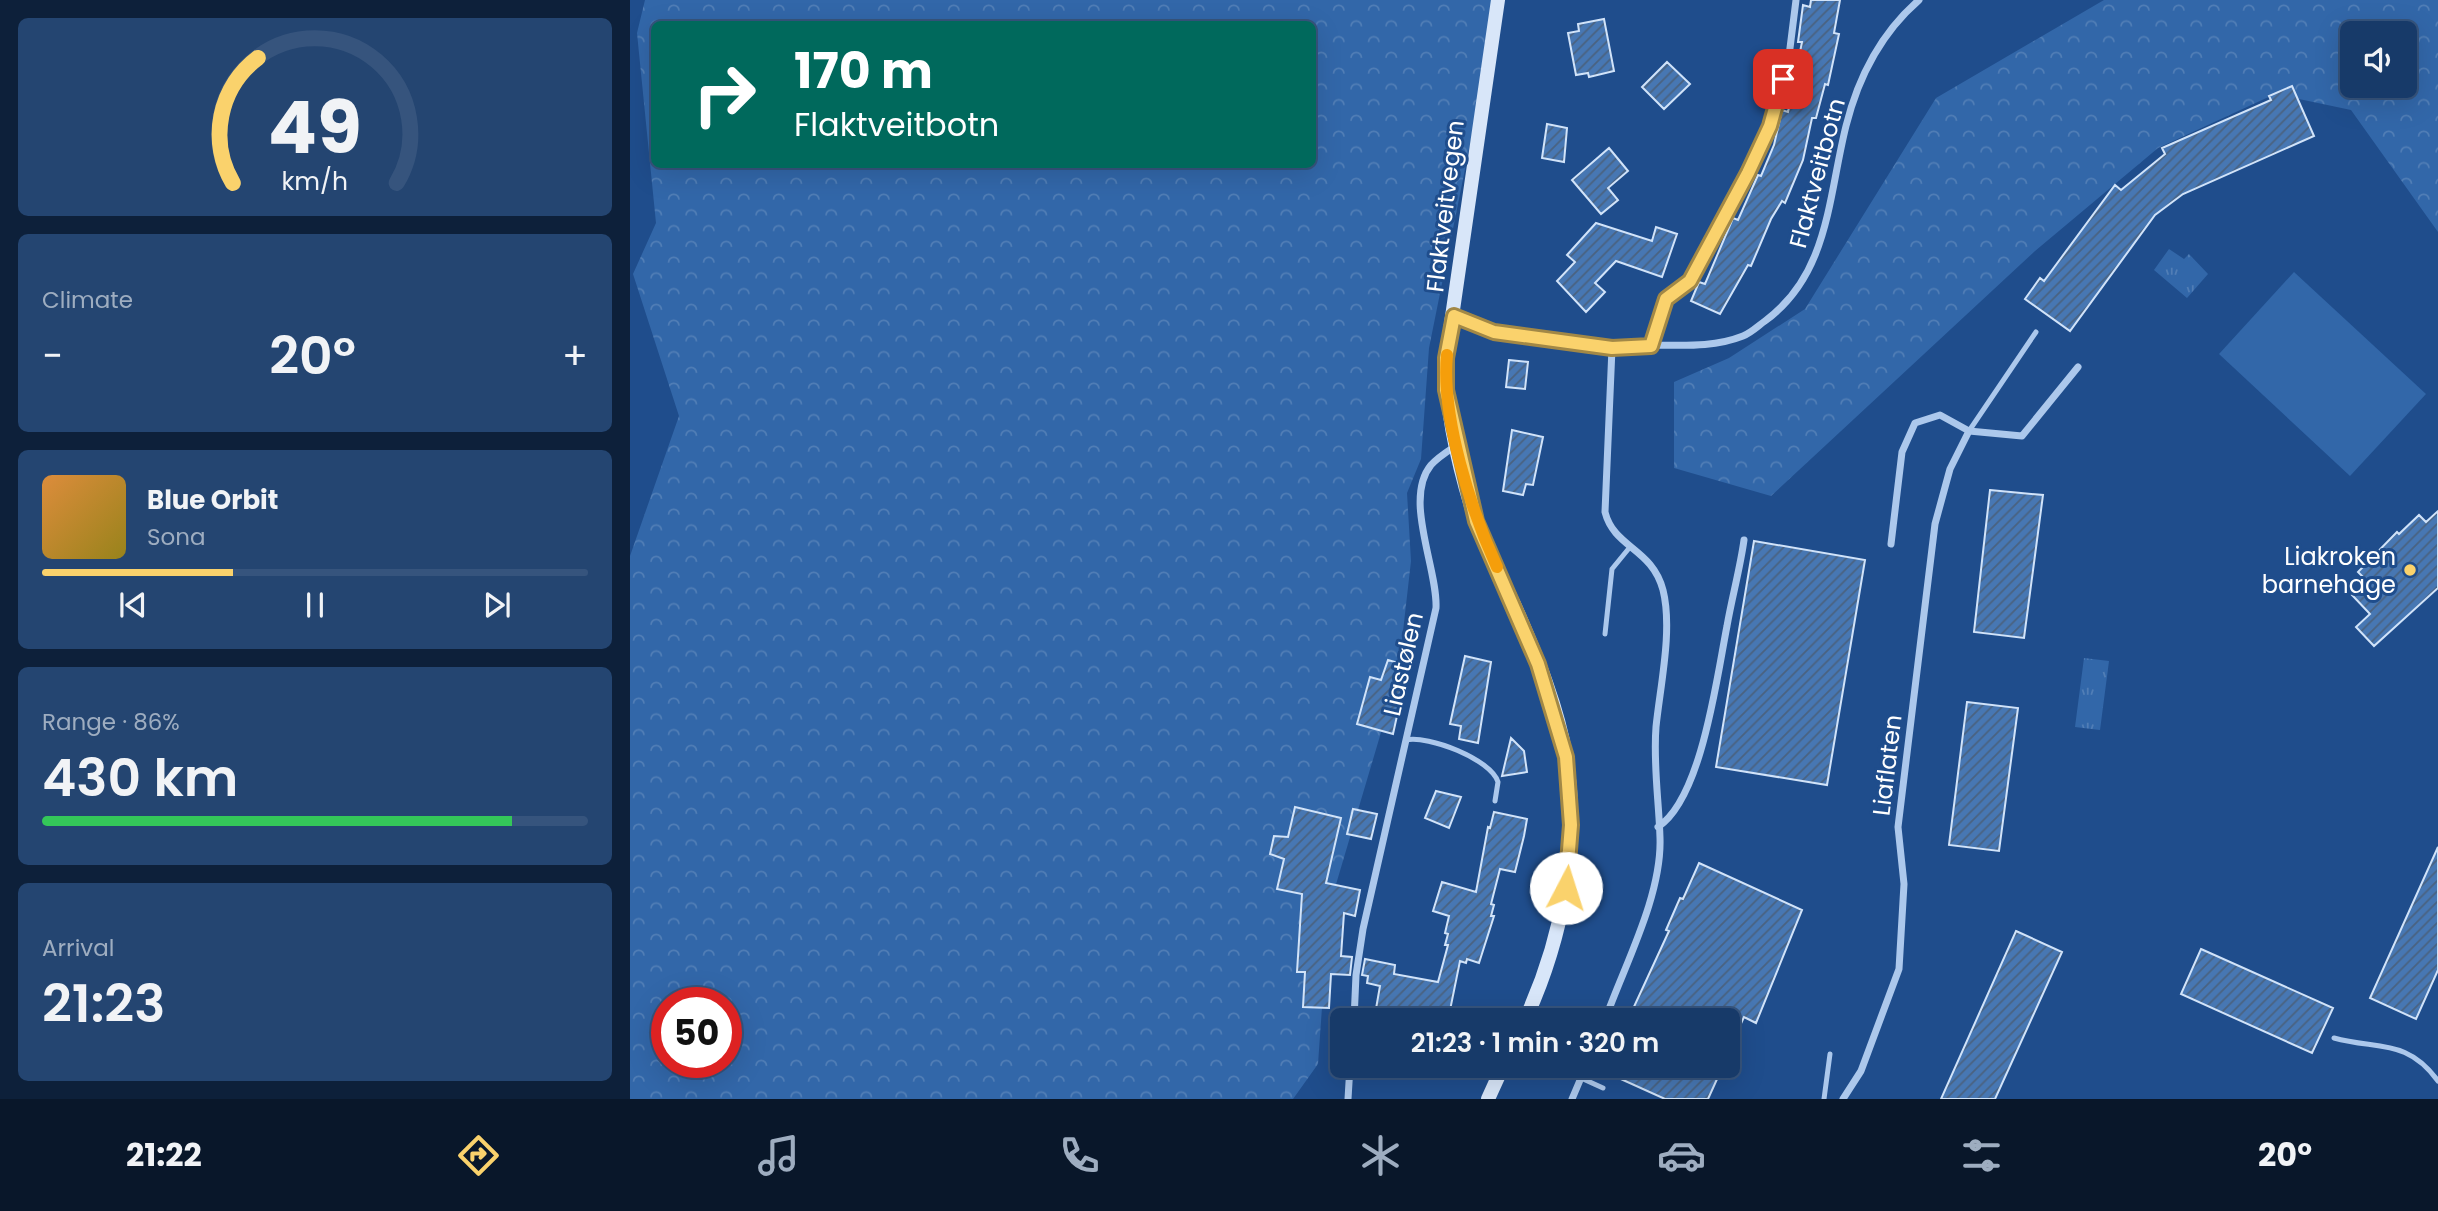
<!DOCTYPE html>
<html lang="en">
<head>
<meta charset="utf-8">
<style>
	:root { --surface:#173a69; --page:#244571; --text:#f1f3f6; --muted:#9eadc0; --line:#36547d; --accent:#fad26c }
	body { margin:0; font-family:Poppins,sans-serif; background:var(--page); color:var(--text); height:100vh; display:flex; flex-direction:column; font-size:26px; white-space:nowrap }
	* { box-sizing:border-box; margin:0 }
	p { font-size:23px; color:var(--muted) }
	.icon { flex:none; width:38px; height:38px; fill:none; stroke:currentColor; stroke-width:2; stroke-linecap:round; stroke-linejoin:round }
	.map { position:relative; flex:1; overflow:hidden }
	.sheet { display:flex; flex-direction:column; gap:18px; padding:18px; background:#0d203a; width:630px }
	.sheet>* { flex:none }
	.top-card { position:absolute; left:21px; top:21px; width:665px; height:147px; border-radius:10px; box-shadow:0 7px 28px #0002,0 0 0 2px var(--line); background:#00695c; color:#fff; overflow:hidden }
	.fabs { position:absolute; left:1710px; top:21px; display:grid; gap:14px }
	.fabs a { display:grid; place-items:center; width:77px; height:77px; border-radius:10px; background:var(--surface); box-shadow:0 7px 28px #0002,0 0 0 2px var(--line); font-size:35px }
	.speed { position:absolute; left:21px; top:987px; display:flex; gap:14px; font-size:35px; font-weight:700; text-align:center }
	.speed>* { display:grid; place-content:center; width:91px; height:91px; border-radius:50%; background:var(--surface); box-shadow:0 7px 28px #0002,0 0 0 2px var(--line); line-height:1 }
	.speed .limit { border:10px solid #d22; background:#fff; color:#111 }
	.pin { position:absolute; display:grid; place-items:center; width:60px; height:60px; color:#fff; margin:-30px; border-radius:14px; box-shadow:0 4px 10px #0006 }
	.me { position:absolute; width:77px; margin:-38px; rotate:5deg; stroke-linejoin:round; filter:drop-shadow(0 0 5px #0008) }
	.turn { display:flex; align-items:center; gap:24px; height:147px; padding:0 28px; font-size:32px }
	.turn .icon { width:91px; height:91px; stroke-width:2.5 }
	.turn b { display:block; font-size:49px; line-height:60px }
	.big { font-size:52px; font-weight:600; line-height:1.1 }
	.sheet .card { flex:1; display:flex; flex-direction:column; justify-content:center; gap:10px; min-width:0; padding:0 24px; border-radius:10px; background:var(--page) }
	.sheet .dial { align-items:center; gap:0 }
	.dial svg { height:182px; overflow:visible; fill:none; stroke:var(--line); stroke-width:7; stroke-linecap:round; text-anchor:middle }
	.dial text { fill:var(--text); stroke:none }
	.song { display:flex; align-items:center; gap:21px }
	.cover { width:84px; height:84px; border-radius:10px; background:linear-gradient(135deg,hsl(30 70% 55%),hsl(50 70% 35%)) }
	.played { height:7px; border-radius:4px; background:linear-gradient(90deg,var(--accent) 35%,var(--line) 35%) }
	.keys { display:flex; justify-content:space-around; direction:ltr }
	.heat { display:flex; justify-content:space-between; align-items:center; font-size:38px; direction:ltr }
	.charge { height:10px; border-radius:5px; background:linear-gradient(90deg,#34c759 86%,var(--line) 0) }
	.trip { position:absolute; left:700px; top:1008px; width:410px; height:70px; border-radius:10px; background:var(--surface); box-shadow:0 7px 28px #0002,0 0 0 2px var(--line); font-weight:600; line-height:70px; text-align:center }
	.menu { display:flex; height:112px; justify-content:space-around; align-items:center; background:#09172a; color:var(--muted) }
	.menu .icon { width:49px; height:49px }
	.menu .on { color:var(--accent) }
	.menu b { font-size:32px; color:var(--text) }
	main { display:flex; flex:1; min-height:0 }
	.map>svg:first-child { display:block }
</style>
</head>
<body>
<main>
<section class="sheet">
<div class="card dial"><svg viewBox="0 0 100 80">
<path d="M14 69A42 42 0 1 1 86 69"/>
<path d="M14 69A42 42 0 0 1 25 14" stroke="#fad26c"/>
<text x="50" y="56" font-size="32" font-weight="700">49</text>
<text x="50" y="72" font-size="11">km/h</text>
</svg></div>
<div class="card"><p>Climate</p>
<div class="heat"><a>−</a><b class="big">20°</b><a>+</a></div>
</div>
<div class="card">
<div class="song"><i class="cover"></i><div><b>Blue Orbit</b><p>Sona</p></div></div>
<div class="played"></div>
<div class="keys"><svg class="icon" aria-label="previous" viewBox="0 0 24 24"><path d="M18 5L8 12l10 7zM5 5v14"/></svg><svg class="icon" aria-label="pause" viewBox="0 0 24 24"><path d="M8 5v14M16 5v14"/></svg><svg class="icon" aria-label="next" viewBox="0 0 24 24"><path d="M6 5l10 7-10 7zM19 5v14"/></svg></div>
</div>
<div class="card"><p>Range · 86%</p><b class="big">430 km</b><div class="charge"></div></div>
<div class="card"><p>Arrival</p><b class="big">21:23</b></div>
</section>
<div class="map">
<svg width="1808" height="1099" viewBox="0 0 1808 1099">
	<defs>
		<pattern id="forest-crowns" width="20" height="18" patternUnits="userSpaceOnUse" patternTransform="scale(1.75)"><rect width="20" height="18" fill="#3267a9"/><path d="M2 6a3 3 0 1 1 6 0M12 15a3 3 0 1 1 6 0" fill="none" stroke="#517eb6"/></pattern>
		<pattern id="park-tufts" width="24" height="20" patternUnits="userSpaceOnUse" patternTransform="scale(1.75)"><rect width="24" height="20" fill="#3267a9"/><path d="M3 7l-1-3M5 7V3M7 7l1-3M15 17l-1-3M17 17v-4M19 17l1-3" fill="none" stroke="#517eb6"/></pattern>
		<pattern id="building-hatch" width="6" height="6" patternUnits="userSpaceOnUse" patternTransform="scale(1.75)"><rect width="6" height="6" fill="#4777b3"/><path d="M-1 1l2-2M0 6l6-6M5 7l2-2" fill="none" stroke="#4a6280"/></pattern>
	</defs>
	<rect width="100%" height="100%" fill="#1f4d8c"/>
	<!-- grass -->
	<path fill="#3267a9" d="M 1664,272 L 1796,394 L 1720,476 L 1589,354 Z"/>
	<!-- forest -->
	<path fill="url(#forest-crowns)" fill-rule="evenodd" d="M 15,0 L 869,0 L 799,348 L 791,459 L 777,493 L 781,561 L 768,675 L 699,908 L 688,1064 L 663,1099 L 0,1099 L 0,556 L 49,416 L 3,274 L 26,223 L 7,33 ZM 24,24 L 682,24 L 682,164 L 24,164 ZM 37,1003 L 96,1003 L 96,1062 L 37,1062 Z
		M 1474,0 L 1808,0 L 1808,232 L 1721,110 L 1645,94 L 1528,148 L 1405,251 L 1141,496 L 1044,468 L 1044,382 L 1099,358 L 1175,309 L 1306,98 ZM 1722,33 L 1774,33 L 1774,86 L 1722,86 Z"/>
	<!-- park -->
	<path fill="url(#park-tufts)" d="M 1539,249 L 1554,259 L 1559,254 L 1578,274 L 1557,298 L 1524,270 Z
		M 1454,658 L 1479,661 L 1470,730 L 1445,727 Z"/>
	<!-- building -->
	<path fill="url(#building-hatch)" stroke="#d1e3f9" stroke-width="2" d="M 1181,0 L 1210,0 L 1204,33 L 1209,34 L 1198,85 L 1195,84 L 1186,118 L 1182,118 L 1173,160 L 1155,203 L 1152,201 L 1141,219 L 1121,266 L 1118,265 L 1090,314 L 1061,301 L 1069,282 L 1075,284 L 1103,218 L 1108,220 L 1128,175 L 1131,176 L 1144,145 L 1152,110 L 1158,112 L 1172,42 L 1168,42 L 1173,5 L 1180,7 Z
		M 974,19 L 984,71 L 959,77 L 958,73 L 946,75 L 938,33 L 949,31 L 948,24 Z
		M 1037,62 L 1060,84 L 1034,109 L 1012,87 Z
		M 1662,86 L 1684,136 L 1553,194 L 1525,215 L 1440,331 L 1395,299 L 1410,278 L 1414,281 L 1485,185 L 1491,190 L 1535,154 L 1532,148 L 1641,100 L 1639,96 Z
		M 917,124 L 937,128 L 934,162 L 912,158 Z
		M 979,148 L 998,171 L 978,188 L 988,200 L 971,214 L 942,180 Z
		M 966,223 L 1022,241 L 1026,227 L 1047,234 L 1032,277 L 986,261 L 965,283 L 975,292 L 956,312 L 927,281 L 945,262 L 937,255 Z
		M 879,360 L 898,362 L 895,389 L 876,387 Z
		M 882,430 L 913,437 L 903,485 L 896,484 L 893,495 L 873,491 Z
		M 1360,490 L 1413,495 L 1394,638 L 1344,632 Z
		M 1808,511 L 1808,588 L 1744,646 L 1726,627 L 1740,614 L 1722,595 L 1737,581 L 1728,572 L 1767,532 L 1769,534 L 1789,515 L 1796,522 Z
		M 1124,541 L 1235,560 L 1197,785 L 1086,767 Z
		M 835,656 L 861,662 L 848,743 L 829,739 L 831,726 L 820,724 Z
		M 758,660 L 778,666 L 763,734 L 727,724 L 740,677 L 751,680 Z
		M 1337,702 L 1388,708 L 1369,851 L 1319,845 Z
		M 881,738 L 894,751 L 897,772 L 872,776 Z
		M 806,791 L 831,797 L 819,828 L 795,818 Z
		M 665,807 L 711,818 L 696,883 L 730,890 L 725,916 L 714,913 L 711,956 L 722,957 L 720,975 L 701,974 L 699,1008 L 673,1007 L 675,972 L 667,972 L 672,894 L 647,889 L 654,859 L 640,854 L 644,836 L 658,837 Z
		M 723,809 L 747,814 L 741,839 L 717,834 Z
		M 864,812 L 897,819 L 894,836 L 885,872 L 870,869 L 861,904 L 864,905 L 861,916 L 864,916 L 849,963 L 837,959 L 836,963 L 830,961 L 818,1020 L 744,1020 L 750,986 L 737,983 L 738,976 L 732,975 L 735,959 L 765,965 L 764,974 L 808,982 L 818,945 L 815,945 L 818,934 L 815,933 L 819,916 L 803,911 L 812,882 L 846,892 L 858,827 L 860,828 Z
		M 1808,847 L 1808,970 L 1786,1019 L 1740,998 Z
		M 1069,863 L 1172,910 L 1126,1023 L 1114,1017 L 1097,1054 L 1097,1020 L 1024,1020 L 1002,1011 L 1039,931 L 1036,930 L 1050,898 L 1053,899 Z
		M 1386,931 L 1432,952 L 1365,1099 L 1311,1099 Z
		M 1571,949 L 1703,1008 L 1682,1053 L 1551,994 Z
		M 962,1066 L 1093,1066 L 1078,1099 L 1035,1099 Z"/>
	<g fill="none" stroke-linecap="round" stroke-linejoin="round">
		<!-- service -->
		<path stroke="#acc8ec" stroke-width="5" d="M 1339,431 L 1406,332
			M 975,634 L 982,569 L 1000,547
			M 776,740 C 798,735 861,759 868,782 L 865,801
			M 1704,1038 C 1747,1050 1777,1038 1808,1081
			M 951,1078 L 973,1088
			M 1194,1099 L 1200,1054"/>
		<!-- minor -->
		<path stroke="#acc8ec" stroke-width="7" d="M 824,316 L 864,332 L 982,348 C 1026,340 1070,353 1113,336 C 1121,333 1128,326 1135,321 C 1199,274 1198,198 1216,126 C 1228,78 1251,33 1289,0
			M 1021,346 L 1036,299 L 1060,281 L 1141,126 L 1159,56 L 1166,0
			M 1261,544 L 1272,452 L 1285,423 L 1310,415 L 1339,431
			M 1028,827 C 1072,798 1087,676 1097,626 C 1102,597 1110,569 1114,540
			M 724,1020 L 726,975 L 733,929 L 806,608 C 808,569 773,499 801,465 C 808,457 818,451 827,445
			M 975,1020 C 994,966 1032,896 1030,838 C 1029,801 1023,765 1026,727 C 1030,687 1043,630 1033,590 C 1022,548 984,548 975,512 L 982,348
			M 718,1099 L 720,1066
			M 942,1099 L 956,1066
			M 1213,1099 L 1231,1071 L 1269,969 L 1274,884 L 1268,827 L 1305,524 L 1320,469 L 1339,431 L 1392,436 L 1448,367"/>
		<!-- secondary -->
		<path stroke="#d8e6f9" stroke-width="14" d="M 868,0 L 816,358 C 815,411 829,469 845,519 C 855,551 874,581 887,611 C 907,657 928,707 936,757 C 951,845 932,940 895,1020
			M 858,1099 L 873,1066"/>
	</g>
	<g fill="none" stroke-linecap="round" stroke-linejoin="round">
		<defs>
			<path id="route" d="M 936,888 L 941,825 L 936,757 L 908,664 L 846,521 L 816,390 L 816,358 L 824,316 L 864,332 L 982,348 L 1021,346 L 1036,299 L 1060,281 L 1118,173 L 1140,126 L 1153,79"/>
		</defs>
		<!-- route casing -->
		<use href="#route" stroke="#a28846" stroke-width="18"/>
		<!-- route -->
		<use href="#route" stroke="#fad26c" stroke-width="12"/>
		<!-- slow -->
		<path stroke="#f59e0b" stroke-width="12" d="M 817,355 C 811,418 841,510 867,567"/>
	</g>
	<!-- markers -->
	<circle fill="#fad26c" stroke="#1f4d8c" stroke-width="2.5" cx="1780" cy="570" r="7"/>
	<g text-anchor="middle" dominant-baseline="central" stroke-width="6" stroke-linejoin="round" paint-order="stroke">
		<!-- street labels -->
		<g font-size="24" fill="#fff" stroke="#1f4d8c">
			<text transform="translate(1187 173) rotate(-75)">Flaktveitbotn</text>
			<text transform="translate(815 206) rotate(-83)">Flaktveitvegen</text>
			<text transform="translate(773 664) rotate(-77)">Liastølen</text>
			<text transform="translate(1257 765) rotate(-83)">Liaflaten</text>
		</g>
		<!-- poi labels -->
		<g font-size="24" fill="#fff" stroke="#1f4d8c" text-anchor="end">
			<text x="1766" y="556">Liakroken<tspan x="1766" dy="28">barnehage</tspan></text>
		</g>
	</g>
</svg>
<div class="fabs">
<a><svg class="icon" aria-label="sound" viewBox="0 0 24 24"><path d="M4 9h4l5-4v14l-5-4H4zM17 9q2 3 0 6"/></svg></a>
</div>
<div class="speed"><div class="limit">50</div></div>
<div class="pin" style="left:1153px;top:79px;background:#d93025"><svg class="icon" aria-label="arrive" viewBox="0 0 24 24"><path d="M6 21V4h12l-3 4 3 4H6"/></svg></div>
<svg class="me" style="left:936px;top:888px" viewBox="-20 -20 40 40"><circle r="19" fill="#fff"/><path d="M0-13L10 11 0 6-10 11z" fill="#fad26c"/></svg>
<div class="trip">21:23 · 1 min · 320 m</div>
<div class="top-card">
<div class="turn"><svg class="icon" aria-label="right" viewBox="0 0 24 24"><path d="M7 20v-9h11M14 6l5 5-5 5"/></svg><div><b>170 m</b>Flaktveitbotn</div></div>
</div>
</div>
</main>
<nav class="menu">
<b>21:22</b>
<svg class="icon on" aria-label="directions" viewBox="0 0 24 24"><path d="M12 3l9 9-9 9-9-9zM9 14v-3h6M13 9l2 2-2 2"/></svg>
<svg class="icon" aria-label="music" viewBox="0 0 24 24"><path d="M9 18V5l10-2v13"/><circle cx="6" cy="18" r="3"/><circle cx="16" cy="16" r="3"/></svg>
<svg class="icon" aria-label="phone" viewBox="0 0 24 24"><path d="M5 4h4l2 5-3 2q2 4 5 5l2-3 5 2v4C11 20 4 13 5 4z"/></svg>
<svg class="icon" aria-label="climate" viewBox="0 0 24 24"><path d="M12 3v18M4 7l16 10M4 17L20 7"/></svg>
<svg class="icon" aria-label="car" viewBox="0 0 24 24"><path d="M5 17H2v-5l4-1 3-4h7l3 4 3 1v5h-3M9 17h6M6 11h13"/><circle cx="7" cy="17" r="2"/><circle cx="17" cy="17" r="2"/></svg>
<svg class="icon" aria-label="filters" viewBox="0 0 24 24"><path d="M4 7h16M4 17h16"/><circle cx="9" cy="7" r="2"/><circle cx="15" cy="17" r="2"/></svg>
<b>20°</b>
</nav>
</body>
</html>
